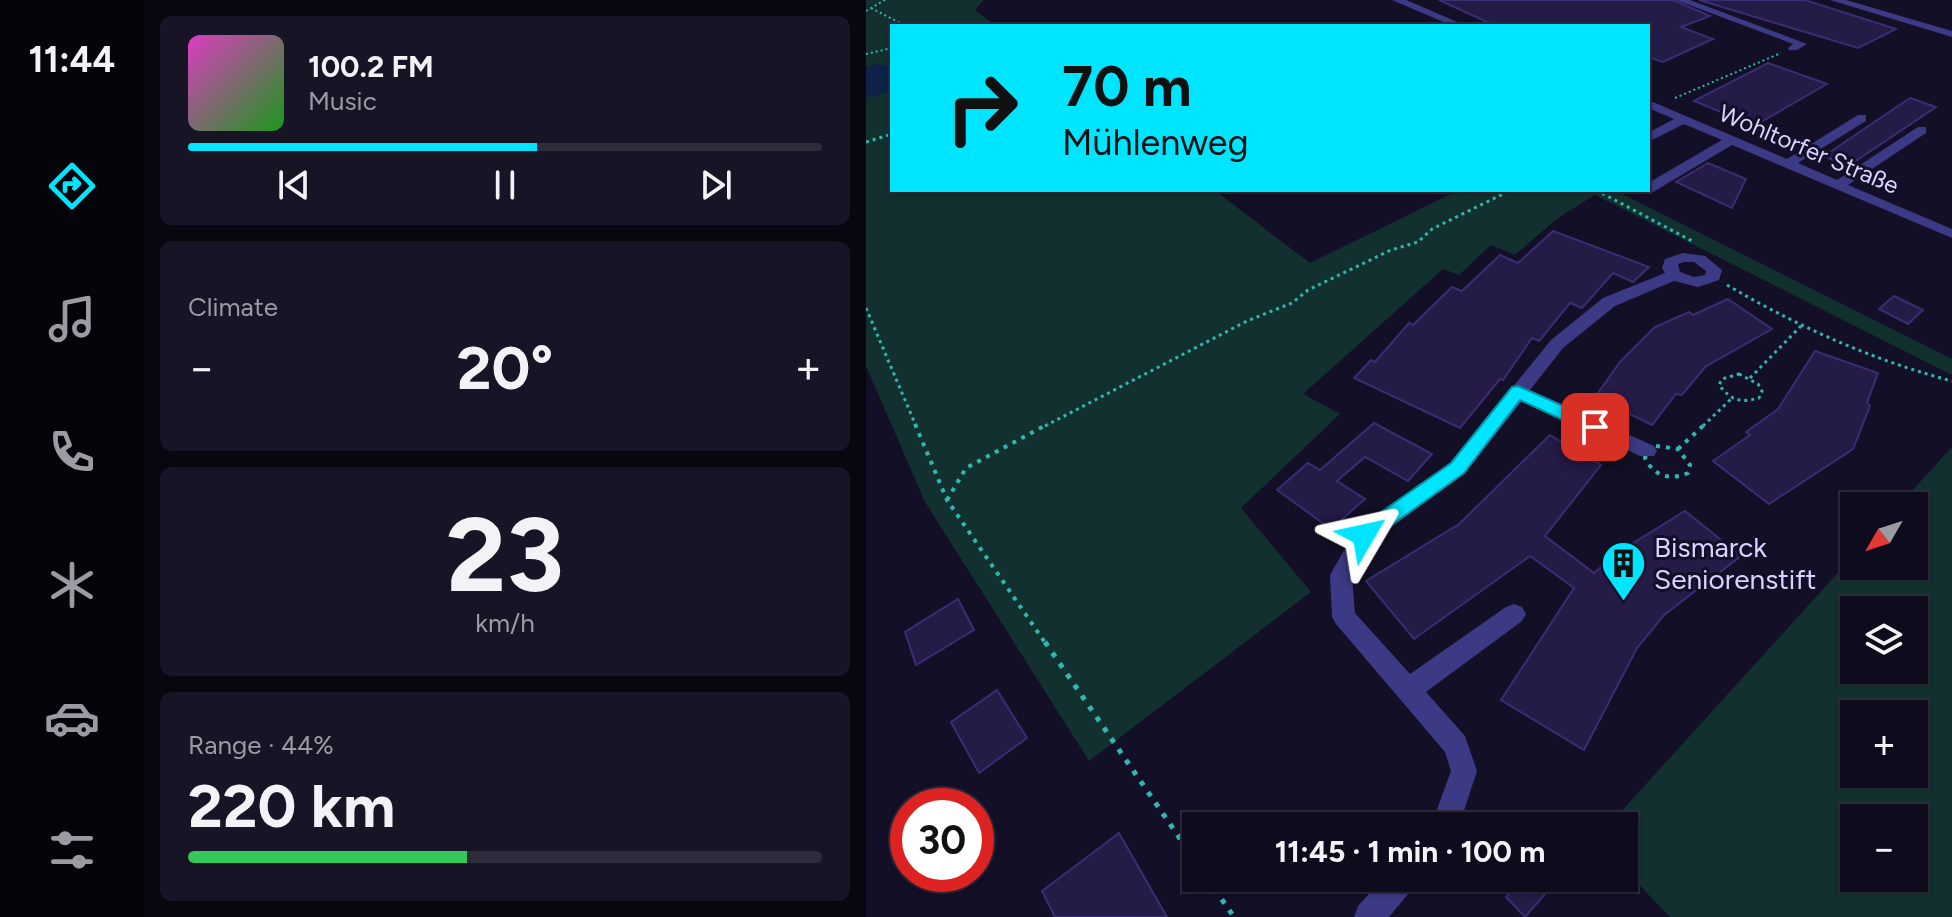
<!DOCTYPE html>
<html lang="en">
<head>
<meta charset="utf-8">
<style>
	:root { --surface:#0e0b1c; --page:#171425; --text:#f1f3f6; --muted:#9b9ba3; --line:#2e2b3b; --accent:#00e5ff }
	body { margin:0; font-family:Figtree,sans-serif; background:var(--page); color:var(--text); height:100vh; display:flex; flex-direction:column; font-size:30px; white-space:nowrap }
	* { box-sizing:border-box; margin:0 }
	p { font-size:26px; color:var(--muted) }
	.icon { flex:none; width:44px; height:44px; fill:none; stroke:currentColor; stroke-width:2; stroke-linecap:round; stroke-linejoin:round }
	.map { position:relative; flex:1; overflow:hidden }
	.drawer { display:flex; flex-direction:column; gap:16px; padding:16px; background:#08060f; width:722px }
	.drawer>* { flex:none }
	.top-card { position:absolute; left:24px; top:24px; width:760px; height:168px; border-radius:0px; box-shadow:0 2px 6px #0004,0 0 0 2px var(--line); background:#00e5ff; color:#111; overflow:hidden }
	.needle { width:52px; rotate:231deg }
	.buttons { position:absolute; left:974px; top:492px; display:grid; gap:16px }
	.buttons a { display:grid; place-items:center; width:88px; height:88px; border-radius:0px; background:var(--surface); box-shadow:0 2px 6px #0004,0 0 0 2px var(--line); font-size:40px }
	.speed { position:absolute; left:24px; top:788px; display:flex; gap:16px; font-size:40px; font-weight:700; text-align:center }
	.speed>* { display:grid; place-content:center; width:104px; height:104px; border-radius:50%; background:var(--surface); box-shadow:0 2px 6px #0004,0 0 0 2px var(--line); line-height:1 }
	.speed .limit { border:12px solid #d22; background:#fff; color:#111 }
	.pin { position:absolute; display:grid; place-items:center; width:68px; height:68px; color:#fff; margin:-34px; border-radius:16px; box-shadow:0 4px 12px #0006 }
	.me { position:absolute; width:88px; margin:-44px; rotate:54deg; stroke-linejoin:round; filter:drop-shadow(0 0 6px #0008) }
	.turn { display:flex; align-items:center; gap:28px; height:168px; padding:0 40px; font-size:36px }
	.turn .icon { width:104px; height:104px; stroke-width:2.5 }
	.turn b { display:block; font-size:56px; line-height:68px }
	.big { font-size:60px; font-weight:700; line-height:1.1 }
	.drawer .tile { flex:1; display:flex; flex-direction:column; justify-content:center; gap:12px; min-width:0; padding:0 28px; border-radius:12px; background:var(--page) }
	.drawer .dial { align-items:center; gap:0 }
	.dial b { font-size:104px; line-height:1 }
	.song { display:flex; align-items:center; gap:24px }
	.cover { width:96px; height:96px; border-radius:12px; background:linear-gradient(135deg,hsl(310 70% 55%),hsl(120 70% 35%)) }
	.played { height:8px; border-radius:4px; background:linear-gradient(90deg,var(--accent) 55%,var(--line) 55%) }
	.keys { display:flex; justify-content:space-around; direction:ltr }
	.heat { display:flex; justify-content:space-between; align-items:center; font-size:44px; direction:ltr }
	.charge { height:12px; border-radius:6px; background:linear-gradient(90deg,#34c759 44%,var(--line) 0) }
	.trip { position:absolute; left:316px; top:812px; width:456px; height:80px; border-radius:0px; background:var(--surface); box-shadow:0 2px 6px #0004,0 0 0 2px var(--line); font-weight:700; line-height:80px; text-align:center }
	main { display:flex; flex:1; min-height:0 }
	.dock { display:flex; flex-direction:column; width:144px; justify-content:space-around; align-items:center; background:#06040b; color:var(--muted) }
	.dock .icon { width:56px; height:56px }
	.dock .active { color:var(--accent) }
	.dock b { font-size:36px; color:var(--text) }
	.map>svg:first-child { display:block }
</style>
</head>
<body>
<main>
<nav class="dock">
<b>11:44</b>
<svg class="icon active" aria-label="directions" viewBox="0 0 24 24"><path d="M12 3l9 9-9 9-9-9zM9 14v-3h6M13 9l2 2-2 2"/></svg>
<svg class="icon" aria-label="music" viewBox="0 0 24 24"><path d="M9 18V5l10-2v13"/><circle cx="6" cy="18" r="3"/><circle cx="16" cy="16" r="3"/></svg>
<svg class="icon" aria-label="phone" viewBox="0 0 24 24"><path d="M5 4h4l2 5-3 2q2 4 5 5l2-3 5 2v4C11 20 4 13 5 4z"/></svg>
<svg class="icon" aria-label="climate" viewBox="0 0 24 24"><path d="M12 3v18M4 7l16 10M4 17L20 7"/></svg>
<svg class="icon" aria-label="car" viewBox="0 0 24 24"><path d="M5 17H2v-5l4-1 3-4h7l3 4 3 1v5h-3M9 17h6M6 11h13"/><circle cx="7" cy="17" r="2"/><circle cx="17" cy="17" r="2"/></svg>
<svg class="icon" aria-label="filters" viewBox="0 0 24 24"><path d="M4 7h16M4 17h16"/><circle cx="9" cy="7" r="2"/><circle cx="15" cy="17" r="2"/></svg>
</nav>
<section class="drawer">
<div class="tile">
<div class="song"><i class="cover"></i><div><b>100.2 FM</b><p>Music</p></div></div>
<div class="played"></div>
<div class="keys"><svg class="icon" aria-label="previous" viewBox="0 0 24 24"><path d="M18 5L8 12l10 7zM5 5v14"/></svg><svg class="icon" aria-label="pause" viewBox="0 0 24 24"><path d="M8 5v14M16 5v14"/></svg><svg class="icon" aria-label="next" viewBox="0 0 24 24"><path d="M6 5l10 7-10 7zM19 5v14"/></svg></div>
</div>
<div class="tile"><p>Climate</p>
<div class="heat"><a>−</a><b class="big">20°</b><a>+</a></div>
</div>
<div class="tile dial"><b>23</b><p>km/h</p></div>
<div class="tile"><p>Range · 44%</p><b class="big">220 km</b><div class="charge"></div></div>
</section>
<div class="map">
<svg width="1086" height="917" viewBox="0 0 1086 917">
	<rect width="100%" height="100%" fill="#130f26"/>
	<!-- green -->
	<path fill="#12302f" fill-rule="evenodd" d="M 0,0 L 118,0 L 109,10 L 130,26 L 26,26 L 26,66 L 0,67 Z
		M 26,87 L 26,190 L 348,190 L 444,263 L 593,190 L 748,190 L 1086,359 L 1086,375 L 729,195 L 692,218 L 649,255 L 625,245 L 593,275 L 577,269 L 437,394 L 474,414 L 375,508 L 445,592 L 223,761 L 59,502 L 0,366 L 0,97 L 19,93 Z
		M 1086,447 L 1086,917 L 804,917 L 758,869 L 758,826 L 742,826 L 988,555 L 988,566 L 1048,566 L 1048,506 L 1032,506 ZM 988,610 L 1048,610 L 1048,670 L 988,670 ZM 988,714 L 1048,714 L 1048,774 L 988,774 ZM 988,818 L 1048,818 L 1048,878 L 988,878 Z"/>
	<!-- water -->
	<path fill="#0c2248" d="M 9,64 L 26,66 L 26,87 L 19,93 L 0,97 L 0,67 Z"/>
	<!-- building -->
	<path fill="#241b47" stroke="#3b2d73" stroke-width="2" d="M 573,0 L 807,0 L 844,16 L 815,27 L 847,39 L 797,62 L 782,57 L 782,26 L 630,26 Z
		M 833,0 L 939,0 L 1030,29 L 992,48 Z
		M 902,63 L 961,84 L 888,126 L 828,101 Z
		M 1044,98 L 1070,107 L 982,166 L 958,156 Z
		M 842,163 L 880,179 L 866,208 L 810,182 Z
		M 687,231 L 783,267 L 767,282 L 747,273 L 716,308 L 704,303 L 673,341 L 666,338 L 637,380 L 634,379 L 594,428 L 488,378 L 505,360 L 509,362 L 543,323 L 547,325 L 586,287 L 596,291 L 634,255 L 652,263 Z
		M 1028,296 L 1057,310 L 1042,324 L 1013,309 Z
		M 862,299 L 906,329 L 839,367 L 816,395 L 810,394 L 786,425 L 729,397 L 754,362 L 789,327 L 823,312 L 827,315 Z
		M 949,351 L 1012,373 L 1001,403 L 1004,406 L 987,449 L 903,504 L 847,461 L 884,435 L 880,432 L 912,409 Z
		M 508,423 L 566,454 L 542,481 L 499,457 L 471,481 L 499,499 L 465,529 L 411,490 L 442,463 L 454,470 Z
		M 684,435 L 735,465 L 679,536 L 728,573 L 751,553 L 819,511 L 875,556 L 798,615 L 771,648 L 718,750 L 635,700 L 708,588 L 664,556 L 548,639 L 500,581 L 593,524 Z
		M 92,599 L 108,630 L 50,665 L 39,632 Z
		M 131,690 L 161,738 L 113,773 L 85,722 Z
		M 253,833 L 301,917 L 189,917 L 176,891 Z
		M 640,878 L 693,878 L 659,917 L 640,897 L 649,888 Z"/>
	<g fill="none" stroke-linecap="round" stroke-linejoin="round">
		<!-- path-far3 -->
		<path stroke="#2fb8b0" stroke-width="2" stroke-dasharray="2 3" stroke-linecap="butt" d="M 5,8 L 40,26
			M 0,11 L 19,0
			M 0,54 L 26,48
			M 809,98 L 915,53"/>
		<!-- path-far2 -->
		<path stroke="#2fb8b0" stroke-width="3" stroke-dasharray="3 4" stroke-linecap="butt" d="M 0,142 L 26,134
			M 730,190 L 826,241
			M 861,285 C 933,327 1006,360 1086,381
			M 0,308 L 50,426
			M 873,374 L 892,384 L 896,391 L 893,398 C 873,403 866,401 853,385 L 856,379 Z
			M 884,378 L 935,326
			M 179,426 L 381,321 L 426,303 L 442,290 L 525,250 L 552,242 L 566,229 L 645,190
			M 837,426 L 865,399"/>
		<!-- path-far1 -->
		<path stroke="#2fb8b0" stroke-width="4" stroke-dasharray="4 6" stroke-linecap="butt" d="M 49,424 L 81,500 L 180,644
			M 790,446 L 812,449 L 824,465 L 822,473 C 803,481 788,476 779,458 L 781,451 Z
			M 812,449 L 839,424
			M 81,500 L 100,468 L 182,424"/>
		<!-- path -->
		<path stroke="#2fb8b0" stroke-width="5" stroke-dasharray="5 8" stroke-linecap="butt" d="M 179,642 L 330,862
			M 341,878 L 368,917"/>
		<!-- minor -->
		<path fill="#3d3a85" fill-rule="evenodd" d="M 526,0 L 540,0 L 601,26 L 587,26 Z
			M 810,0 L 824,0 L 941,44 L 931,50 L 923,50 L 922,48 L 927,44 Z
			M 964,0 L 980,0 L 1086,31 L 1086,37 Z
			M 782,100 L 921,159 L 992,115 L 1000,115 L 1000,121 L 932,163 L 971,180 L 1052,127 L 1060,127 L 1060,133 L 982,185 L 1086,229 L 1086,238 L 866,145 L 787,192 L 777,192 L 782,190 L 782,183 L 856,140 L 818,124 L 782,142 L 782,133 L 808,119 L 782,108 Z
			M 817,253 L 839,256 L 856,270 L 853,280 L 832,287 L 808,281 L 749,306 L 697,348 L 664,390 L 788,446 L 791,451 L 788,456 L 774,456 L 656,401 L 599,473 L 506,541 L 486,576 L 489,613 L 544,674 L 640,607 L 648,604 L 656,607 L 660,614 L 656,621 L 560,692 L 599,736 L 611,771 L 593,826 L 565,826 L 585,771 L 579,752 L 470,624 L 466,617 L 464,575 L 490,529 L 585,463 L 685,340 L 737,298 L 799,273 L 796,268 L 799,259 ZM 818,262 L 828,262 L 840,271 L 839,275 L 828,277 L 814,272 L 812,264 Z
			M 517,878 L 552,878 L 547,888 L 523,917 L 488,917 L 492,906 Z"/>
	</g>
	<!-- route -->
	<path fill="#00e5ff" stroke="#0095a6" stroke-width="2" d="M 652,386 L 736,423 L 738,427 L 729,434 L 723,432 L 654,400 L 598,473 L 505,540 L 491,540 L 489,535 L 491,529 L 585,463 L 646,387 Z"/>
	<!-- icons -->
	<defs>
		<symbol id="building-pin" viewBox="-11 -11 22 30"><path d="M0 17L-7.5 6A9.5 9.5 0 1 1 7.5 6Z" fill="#00e5ff" stroke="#130f26"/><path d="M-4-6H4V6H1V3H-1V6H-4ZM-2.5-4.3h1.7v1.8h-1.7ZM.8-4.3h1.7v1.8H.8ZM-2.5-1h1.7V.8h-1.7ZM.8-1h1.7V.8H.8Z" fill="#111"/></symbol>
	</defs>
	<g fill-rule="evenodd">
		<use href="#building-pin" x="732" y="538" width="51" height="69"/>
	</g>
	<g text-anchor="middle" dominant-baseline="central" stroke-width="6" stroke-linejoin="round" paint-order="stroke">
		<!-- far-street labels -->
		<g font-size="24" fill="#d9d4ff" stroke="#130f26">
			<text transform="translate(943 149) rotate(23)">Wohltorfer Straße</text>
		</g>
		<!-- poi labels -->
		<g font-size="28" fill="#d9d4ff" stroke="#130f26" text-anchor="start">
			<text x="788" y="547">Bismarck<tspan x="788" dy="32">Seniorenstift</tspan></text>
		</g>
	</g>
</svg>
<div class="buttons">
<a><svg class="needle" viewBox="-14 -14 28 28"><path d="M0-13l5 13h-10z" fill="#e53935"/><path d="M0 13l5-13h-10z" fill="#9b9ba3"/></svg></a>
<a><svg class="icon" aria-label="layers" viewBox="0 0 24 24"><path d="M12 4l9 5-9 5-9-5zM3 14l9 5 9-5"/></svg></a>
<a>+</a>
<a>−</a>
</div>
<div class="speed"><div class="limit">30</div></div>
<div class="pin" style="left:729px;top:427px;background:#d93025"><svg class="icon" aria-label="arrive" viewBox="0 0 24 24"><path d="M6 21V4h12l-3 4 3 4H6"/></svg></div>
<svg class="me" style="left:498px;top:535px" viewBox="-20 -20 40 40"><path d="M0-17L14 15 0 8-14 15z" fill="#00e5ff" stroke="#fff" stroke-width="4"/></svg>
<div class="trip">11:45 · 1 min · 100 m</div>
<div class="top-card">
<div class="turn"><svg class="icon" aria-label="right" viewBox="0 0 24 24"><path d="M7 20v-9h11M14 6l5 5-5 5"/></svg><div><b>70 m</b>Mühlenweg</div></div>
</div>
</div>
</main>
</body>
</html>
